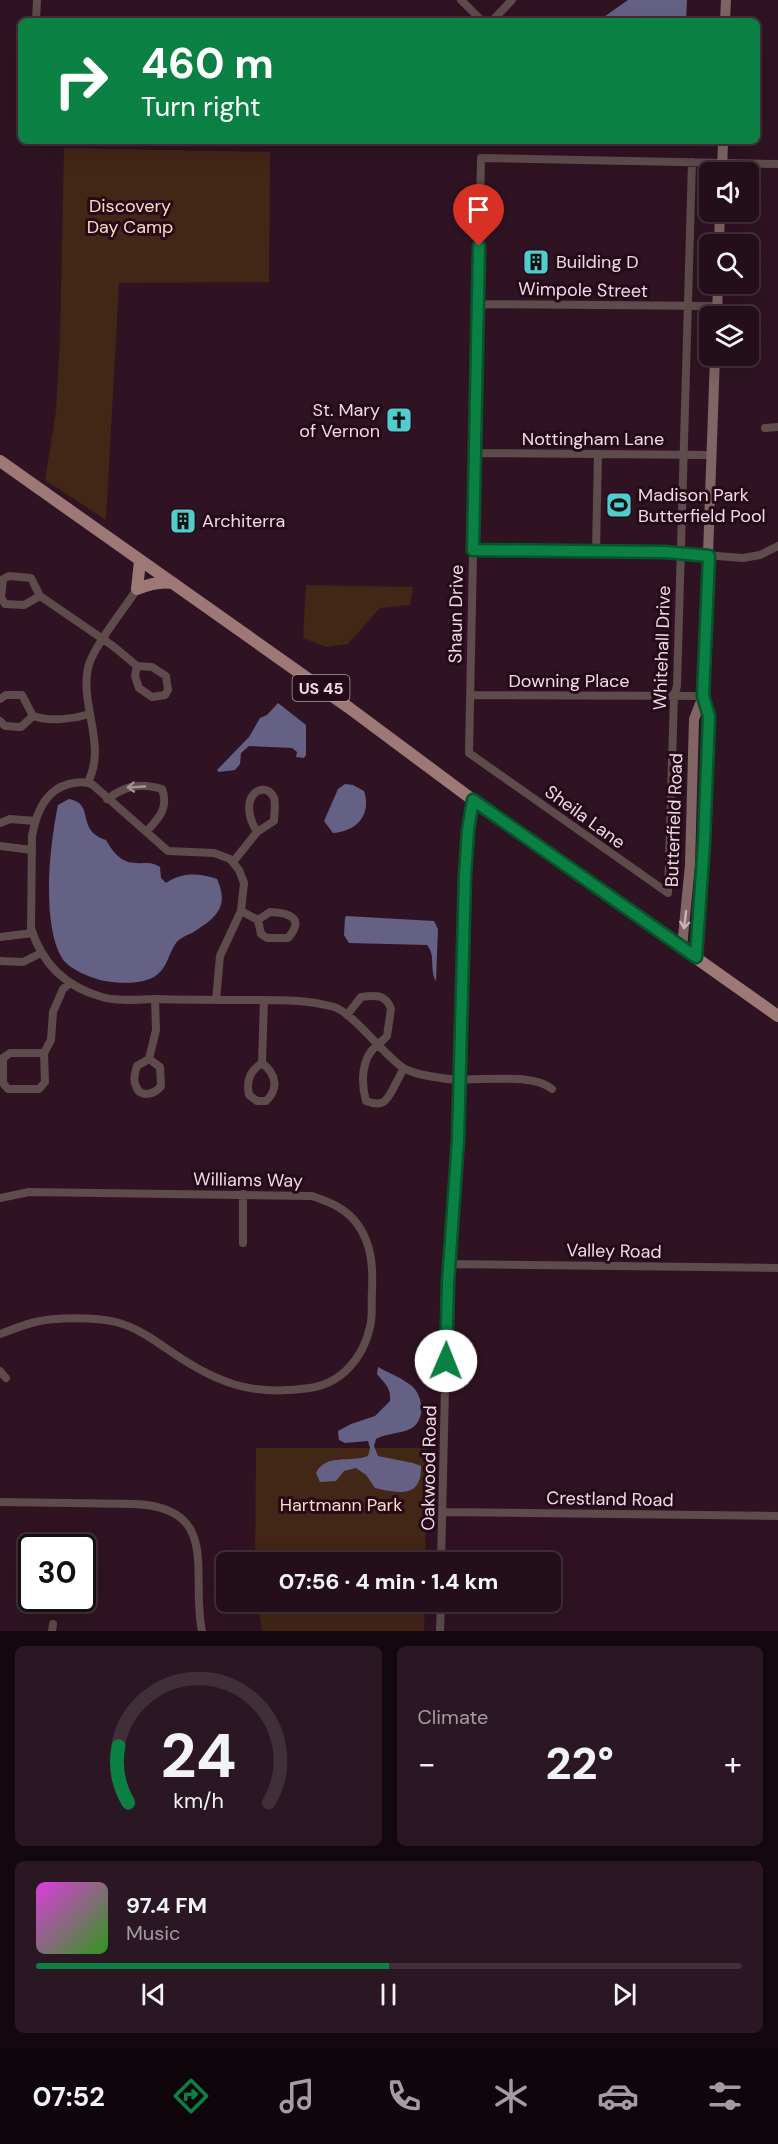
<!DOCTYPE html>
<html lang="en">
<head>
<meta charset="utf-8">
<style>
	:root { --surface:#230e1a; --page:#2b1723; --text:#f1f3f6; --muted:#a39ca2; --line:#402e39; --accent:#0b8043 }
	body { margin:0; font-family:"DM Sans",sans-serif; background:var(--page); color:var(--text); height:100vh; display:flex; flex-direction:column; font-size:22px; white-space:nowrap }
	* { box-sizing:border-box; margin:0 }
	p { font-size:20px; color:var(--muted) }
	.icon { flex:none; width:33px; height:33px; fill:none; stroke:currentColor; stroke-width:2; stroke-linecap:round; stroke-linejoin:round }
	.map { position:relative; height:1631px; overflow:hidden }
	.panel { display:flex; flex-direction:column; gap:15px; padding:15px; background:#13080e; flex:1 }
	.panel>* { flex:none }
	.banner { position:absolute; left:18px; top:18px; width:742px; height:126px; border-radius:9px; box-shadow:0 6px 24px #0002,0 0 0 2px var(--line); background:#0b8043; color:#fff; overflow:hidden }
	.buttons { position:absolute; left:699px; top:162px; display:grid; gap:12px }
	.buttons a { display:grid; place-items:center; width:60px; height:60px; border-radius:9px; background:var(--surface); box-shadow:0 6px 24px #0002,0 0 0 2px var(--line); font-size:30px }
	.speed { position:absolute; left:18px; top:1534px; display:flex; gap:12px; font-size:30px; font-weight:700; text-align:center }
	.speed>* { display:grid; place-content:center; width:78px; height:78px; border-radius:50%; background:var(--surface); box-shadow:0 6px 24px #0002,0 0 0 2px var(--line); line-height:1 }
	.speed .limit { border:3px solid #111; border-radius:9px; background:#fff; color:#111 }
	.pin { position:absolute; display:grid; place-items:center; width:51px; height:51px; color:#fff; margin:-62px -26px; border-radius:50% 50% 50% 0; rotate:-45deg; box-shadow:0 0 6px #0007 }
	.pin .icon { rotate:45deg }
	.me { position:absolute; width:66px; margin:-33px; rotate:1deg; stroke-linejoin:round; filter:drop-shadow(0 0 4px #0008) }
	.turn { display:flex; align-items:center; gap:21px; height:126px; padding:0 24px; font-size:27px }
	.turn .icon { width:78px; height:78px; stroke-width:2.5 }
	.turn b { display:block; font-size:42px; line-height:51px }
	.big { font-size:45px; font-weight:800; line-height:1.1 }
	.panel .tile { flex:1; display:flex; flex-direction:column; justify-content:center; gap:9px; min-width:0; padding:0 21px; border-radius:9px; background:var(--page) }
	.panel .dial { align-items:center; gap:0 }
	.dial svg { height:156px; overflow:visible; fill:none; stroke:var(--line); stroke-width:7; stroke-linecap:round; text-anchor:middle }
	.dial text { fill:var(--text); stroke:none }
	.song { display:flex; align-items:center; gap:18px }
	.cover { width:72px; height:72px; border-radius:9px; background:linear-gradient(135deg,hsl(300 70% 55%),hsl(110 70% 35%)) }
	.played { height:6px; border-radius:3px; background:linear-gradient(90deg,var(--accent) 50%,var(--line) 50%) }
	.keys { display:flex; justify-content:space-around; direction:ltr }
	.heat { display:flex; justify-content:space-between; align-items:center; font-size:33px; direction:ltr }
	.panel .tiles { flex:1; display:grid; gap:15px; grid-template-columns:1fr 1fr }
	.tile:last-child { grid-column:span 2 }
	.trip { position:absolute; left:216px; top:1552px; width:345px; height:60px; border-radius:9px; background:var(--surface); box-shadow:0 6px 24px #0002,0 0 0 2px var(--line); font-weight:800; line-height:60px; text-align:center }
	.menu { display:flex; height:96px; justify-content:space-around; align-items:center; background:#0e060a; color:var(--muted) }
	.menu .icon { width:42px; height:42px }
	.menu .current { color:var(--accent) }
	.menu b { font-size:27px; color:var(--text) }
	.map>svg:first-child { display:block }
</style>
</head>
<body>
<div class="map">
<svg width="778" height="1631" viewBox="0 0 778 1631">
	<rect width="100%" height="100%" fill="#2f1322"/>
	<!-- green -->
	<path fill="#422616" d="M 64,148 L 270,152 L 269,282 L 119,283 L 106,520 L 45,480 L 56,411 L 60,338 Z
		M 306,585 L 413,587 L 410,605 L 380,608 L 348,644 L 326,647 L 303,638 Z
		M 256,1448 L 427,1448 L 425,1563 L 255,1563 Z
		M 258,1602 L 425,1602 L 424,1631 L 262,1631 Z"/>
	<!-- water -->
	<path fill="#646185" d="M 628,0 L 687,0 L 686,21 L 598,21 Z
		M 278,703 L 306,725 L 306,755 L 304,758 L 296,757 L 297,752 L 292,748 L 249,746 L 241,753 L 240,764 L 235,770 L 219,772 L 217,770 L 249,737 L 260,718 L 267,715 Z
		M 345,784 L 353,785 L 364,791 C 372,815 356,832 333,833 L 324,821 L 338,789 Z
		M 69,799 C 96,804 75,830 106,840 C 113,852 121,863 136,863 C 148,864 149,861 160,867 L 161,878 L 166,883 C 183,872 198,873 217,879 C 230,908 215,918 192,933 C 187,935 180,938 176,943 C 170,951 168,963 161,971 C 150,985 122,984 105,981 C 93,979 68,969 62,958 C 41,923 50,844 58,805 Z
		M 346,916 L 434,921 L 438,929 L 436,981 C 429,969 436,955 427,945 L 349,943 L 344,935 L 345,918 Z
		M 378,1367 C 389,1373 402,1378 412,1386 C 423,1396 426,1419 412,1428 C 401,1434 387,1433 376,1439 L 374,1446 L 378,1456 L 413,1463 L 421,1466 C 422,1499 397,1493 375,1488 L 366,1475 L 356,1468 L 344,1471 L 336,1481 L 320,1482 L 316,1473 C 326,1453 350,1463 368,1456 L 370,1448 L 368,1441 L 345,1443 L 339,1440 L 338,1431 L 351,1424 L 375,1416 L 390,1401 C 391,1387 385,1384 377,1374 Z"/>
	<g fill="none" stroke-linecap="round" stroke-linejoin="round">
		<!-- street -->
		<path stroke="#5e4b4b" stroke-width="8" d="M 461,0 L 482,21
			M 36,21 L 37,0
			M 492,21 L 512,0
			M 692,162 L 677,686 L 674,696 L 668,893 L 469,753 L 481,158 L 778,164
			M 478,304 L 717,306
			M 765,428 L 778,427
			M 475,453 L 712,455
			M 473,550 L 665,552 L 743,558 L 760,555 L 778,546
			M 596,551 L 598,454
			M 40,596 L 24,605 L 5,604 L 1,597 L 3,579 L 9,576 L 31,578 L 40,596 L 113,646 L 137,666 L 152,667 L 166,676 L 168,690 L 165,695 L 152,697 L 139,688 L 135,676 L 137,666
			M 470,695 L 703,696
			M 0,699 L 6,695 L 22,695 L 33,716
			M 33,716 C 50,722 73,719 90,714
			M 0,721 L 5,726 L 21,727 L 33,716
			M 88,782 C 107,745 80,706 88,668 C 92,648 125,608 137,589
			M 107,799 C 126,786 139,782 162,789 C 169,808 159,818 147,831
			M 0,823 L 10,819 L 35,821
			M 0,846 L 32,850
			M 233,862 L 257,832 L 274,821 C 274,815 276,804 274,798 C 265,778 235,796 257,832
			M 241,911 L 258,920
			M 270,912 C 288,913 306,917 288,938 L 267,938 L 261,934 L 258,920 Z
			M 0,937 L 33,933
			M 0,961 L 23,962 L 41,953
			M 216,1000 L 220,956 L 241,911 L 244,883 L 239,870 L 230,859 L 214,853 L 168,851 L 93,785 C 86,781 77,782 69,784 C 45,790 36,813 32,836 L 31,928 C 42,964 66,987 102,997 C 119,1002 140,999 157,999 C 187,1000 217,1000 248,1000 C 277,1000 305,999 334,1007 C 353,1013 382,1053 402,1067 C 412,1074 429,1076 441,1078 C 471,1084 529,1070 552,1089
			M 347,1015 L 361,997 C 375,995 386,994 391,1009 L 387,1036 C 383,1041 380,1042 376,1046 C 361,1059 361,1083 366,1101 C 384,1108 387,1100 394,1087 C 397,1080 401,1076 403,1068
			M 44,1053 L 10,1053 L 3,1058 L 3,1083 L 8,1089 L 39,1089 L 45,1082 L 44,1053 L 51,1040 L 53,1012 L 63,989 L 70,983
			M 149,1059 L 160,1067 L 161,1086 C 155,1094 140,1099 136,1086 C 133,1081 135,1072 137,1066 Z
			M 149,1059 L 156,1030 L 155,999
			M 262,1063 C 275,1073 280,1088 266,1101 L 257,1101 L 249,1095 C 246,1080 250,1071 262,1063 Z
			M 262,1063 L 264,1000
			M 243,1194 L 243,1243
			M 0,1198 L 29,1192 L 312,1196 C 330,1202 347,1209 358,1225 C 372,1245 373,1267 372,1291 C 371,1302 373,1316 370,1327 C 363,1358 342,1383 310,1388 C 255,1396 221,1385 176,1355 C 157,1342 139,1328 116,1322 C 96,1317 55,1317 35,1322 C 23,1325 11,1330 0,1334
			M 449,1264 L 778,1268
			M 0,1371 L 6,1378
			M 0,1502 L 135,1504 C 222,1508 190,1574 202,1631
			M 443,1512 L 778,1516
			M 441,1563 L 447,1301 L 458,1140 L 465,876 L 468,830 L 473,800
			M 52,1631 L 53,1624
			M 440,1631 L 441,1602"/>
		<!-- secondary -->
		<path stroke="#816564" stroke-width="10" d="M 725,21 L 726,0
			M 722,172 L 723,141
			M 719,244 L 720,212
			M 717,316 L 718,284
			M 682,947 L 690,865 L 694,719 L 703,696
			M 696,957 L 704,843 L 709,716 L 703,696 L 715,356"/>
		<!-- primary -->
		<path stroke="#9d7877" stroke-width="12" d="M 0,461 L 348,707 L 473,800 L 778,1016
			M 140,561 L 137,589 C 149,584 160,581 173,583"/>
	</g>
	<!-- one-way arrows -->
	<defs><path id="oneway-shaft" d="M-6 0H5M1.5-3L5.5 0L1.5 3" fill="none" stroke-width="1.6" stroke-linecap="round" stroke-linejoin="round" transform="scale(1.5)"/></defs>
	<use stroke="#a69398" href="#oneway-shaft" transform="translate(136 787) rotate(177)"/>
	<use stroke="#c8b2b7" href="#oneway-shaft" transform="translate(685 920) rotate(97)"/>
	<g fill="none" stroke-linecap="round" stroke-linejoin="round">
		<defs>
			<path id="route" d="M 446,1361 L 448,1283 L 458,1140 L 465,876 L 468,830 L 473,800 L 696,957 L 704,843 L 709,716 L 703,696 L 709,556 L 665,552 L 473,550 L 479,246"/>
		</defs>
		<!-- route casing -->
		<use href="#route" stroke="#07532c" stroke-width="15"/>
		<!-- route -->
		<use href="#route" stroke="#0b8043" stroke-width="10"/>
	</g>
	<!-- icons -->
	<defs>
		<symbol id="building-square" viewBox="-11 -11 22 22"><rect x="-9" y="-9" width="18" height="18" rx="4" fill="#52cdcd" stroke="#250a18"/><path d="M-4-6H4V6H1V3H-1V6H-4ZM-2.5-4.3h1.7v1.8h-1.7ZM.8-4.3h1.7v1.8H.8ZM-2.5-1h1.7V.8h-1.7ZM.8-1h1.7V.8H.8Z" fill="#111"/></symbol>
		<symbol id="church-square" viewBox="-11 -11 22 22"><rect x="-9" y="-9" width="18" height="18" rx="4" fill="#52cdcd" stroke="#250a18"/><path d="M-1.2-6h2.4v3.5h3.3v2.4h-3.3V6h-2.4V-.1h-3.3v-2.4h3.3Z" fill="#111"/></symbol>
		<symbol id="stadium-square" viewBox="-11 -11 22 22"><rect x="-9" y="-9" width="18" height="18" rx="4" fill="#52cdcd" stroke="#250a18"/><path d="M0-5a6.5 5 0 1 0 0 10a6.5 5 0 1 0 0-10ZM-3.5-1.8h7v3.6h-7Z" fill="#111"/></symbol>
	</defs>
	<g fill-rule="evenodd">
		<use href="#building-square" x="521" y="247" width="30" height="30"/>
		<use href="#church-square" x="384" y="405" width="30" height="30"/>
		<use href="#stadium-square" x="604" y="490" width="30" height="30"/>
		<use href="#building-square" x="168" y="506" width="30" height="30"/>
	</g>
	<g text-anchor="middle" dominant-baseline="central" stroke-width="6" stroke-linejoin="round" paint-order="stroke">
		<!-- shield labels -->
		<rect fill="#250a18" stroke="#b29ca7" stroke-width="1.5" x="292.5" y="675" width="57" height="26" rx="4.5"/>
		<g font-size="16" font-weight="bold" fill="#efdbe4">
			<text x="321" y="688">US 45</text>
		</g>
		<!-- park labels -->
		<g font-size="18" fill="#ffd9c4" stroke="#250a18">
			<text x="130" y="206">Discovery<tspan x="130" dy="21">Day Camp</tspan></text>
			<text x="341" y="1505">Hartmann Park</text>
		</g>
		<!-- poi labels -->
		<g font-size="18" fill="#efdbe4" stroke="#250a18" text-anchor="start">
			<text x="556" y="262">Building D</text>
			<text x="380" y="410" text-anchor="end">St. Mary<tspan x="380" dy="21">of Vernon</tspan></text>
			<text x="638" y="495">Madison Park<tspan x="638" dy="21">Butterfield Pool</tspan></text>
			<text x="202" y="521">Architerra</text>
		</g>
		<!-- street labels -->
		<g font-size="18" fill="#efdbe4" stroke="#250a18">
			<text transform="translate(583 290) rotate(1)">Wimpole Street</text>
			<text x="593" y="439">Nottingham Lane</text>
			<text transform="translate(456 614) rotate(-89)">Shaun Drive</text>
			<text transform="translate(662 648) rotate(-88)">Whitehall Drive</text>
			<text x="569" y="681">Downing Place</text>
			<text transform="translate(585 817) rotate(36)">Sheila Lane</text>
			<text transform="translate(674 820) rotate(-88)">Butterfield Road</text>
			<text transform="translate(248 1180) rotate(1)">Williams Way</text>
			<text transform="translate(614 1251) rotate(1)">Valley Road</text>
			<text transform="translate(429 1468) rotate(-89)">Oakwood Road</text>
			<text transform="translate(610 1499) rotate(1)">Crestland Road</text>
		</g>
	</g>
</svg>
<div class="buttons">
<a><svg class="icon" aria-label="sound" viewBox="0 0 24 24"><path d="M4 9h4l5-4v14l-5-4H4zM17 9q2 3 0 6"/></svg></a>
<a><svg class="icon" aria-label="search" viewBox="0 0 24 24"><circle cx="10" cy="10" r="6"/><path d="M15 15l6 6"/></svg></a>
<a><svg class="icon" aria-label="layers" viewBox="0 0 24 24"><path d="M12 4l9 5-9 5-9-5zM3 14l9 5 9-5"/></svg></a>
</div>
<div class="speed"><div class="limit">30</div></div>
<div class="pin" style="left:479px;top:246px;background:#d93025"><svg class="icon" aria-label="arrive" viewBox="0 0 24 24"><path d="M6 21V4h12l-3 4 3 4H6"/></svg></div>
<svg class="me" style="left:446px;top:1361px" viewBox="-20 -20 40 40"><circle r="19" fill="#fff"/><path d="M0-13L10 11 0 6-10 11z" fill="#0b8043"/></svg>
<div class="trip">07:56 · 4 min · 1.4 km</div>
<div class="banner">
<div class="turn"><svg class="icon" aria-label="right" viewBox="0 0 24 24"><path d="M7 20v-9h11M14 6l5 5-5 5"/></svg><div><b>460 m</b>Turn right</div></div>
</div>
</div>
<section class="panel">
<div class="tiles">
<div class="tile dial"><svg viewBox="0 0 100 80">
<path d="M14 69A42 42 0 1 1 86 69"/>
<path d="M14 69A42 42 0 0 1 9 40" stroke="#0b8043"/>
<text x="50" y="56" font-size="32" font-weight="700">24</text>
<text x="50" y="72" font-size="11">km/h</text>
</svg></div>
<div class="tile"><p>Climate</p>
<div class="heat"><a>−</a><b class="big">22°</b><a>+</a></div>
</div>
<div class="tile">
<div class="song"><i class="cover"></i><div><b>97.4 FM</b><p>Music</p></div></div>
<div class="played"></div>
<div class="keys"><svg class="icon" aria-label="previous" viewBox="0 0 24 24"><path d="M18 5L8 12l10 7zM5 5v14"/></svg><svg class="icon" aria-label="pause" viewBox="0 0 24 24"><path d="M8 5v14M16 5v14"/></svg><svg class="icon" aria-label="next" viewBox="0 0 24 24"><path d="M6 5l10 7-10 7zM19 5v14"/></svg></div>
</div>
</div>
</section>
<nav class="menu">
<b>07:52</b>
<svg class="icon current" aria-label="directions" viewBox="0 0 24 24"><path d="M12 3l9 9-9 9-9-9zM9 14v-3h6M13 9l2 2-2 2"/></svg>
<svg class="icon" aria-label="music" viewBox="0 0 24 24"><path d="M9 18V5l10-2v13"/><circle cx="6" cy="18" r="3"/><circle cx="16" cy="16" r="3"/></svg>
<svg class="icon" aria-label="phone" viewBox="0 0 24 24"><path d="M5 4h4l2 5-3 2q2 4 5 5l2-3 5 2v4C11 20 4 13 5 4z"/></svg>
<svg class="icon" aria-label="climate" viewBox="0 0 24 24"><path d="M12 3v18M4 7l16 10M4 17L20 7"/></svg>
<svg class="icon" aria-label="car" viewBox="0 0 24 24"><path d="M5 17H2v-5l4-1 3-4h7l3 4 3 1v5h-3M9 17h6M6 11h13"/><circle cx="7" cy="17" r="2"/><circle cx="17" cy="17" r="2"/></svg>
<svg class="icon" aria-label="filters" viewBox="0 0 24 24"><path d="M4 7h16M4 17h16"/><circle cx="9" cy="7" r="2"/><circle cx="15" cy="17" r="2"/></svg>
</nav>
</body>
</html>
